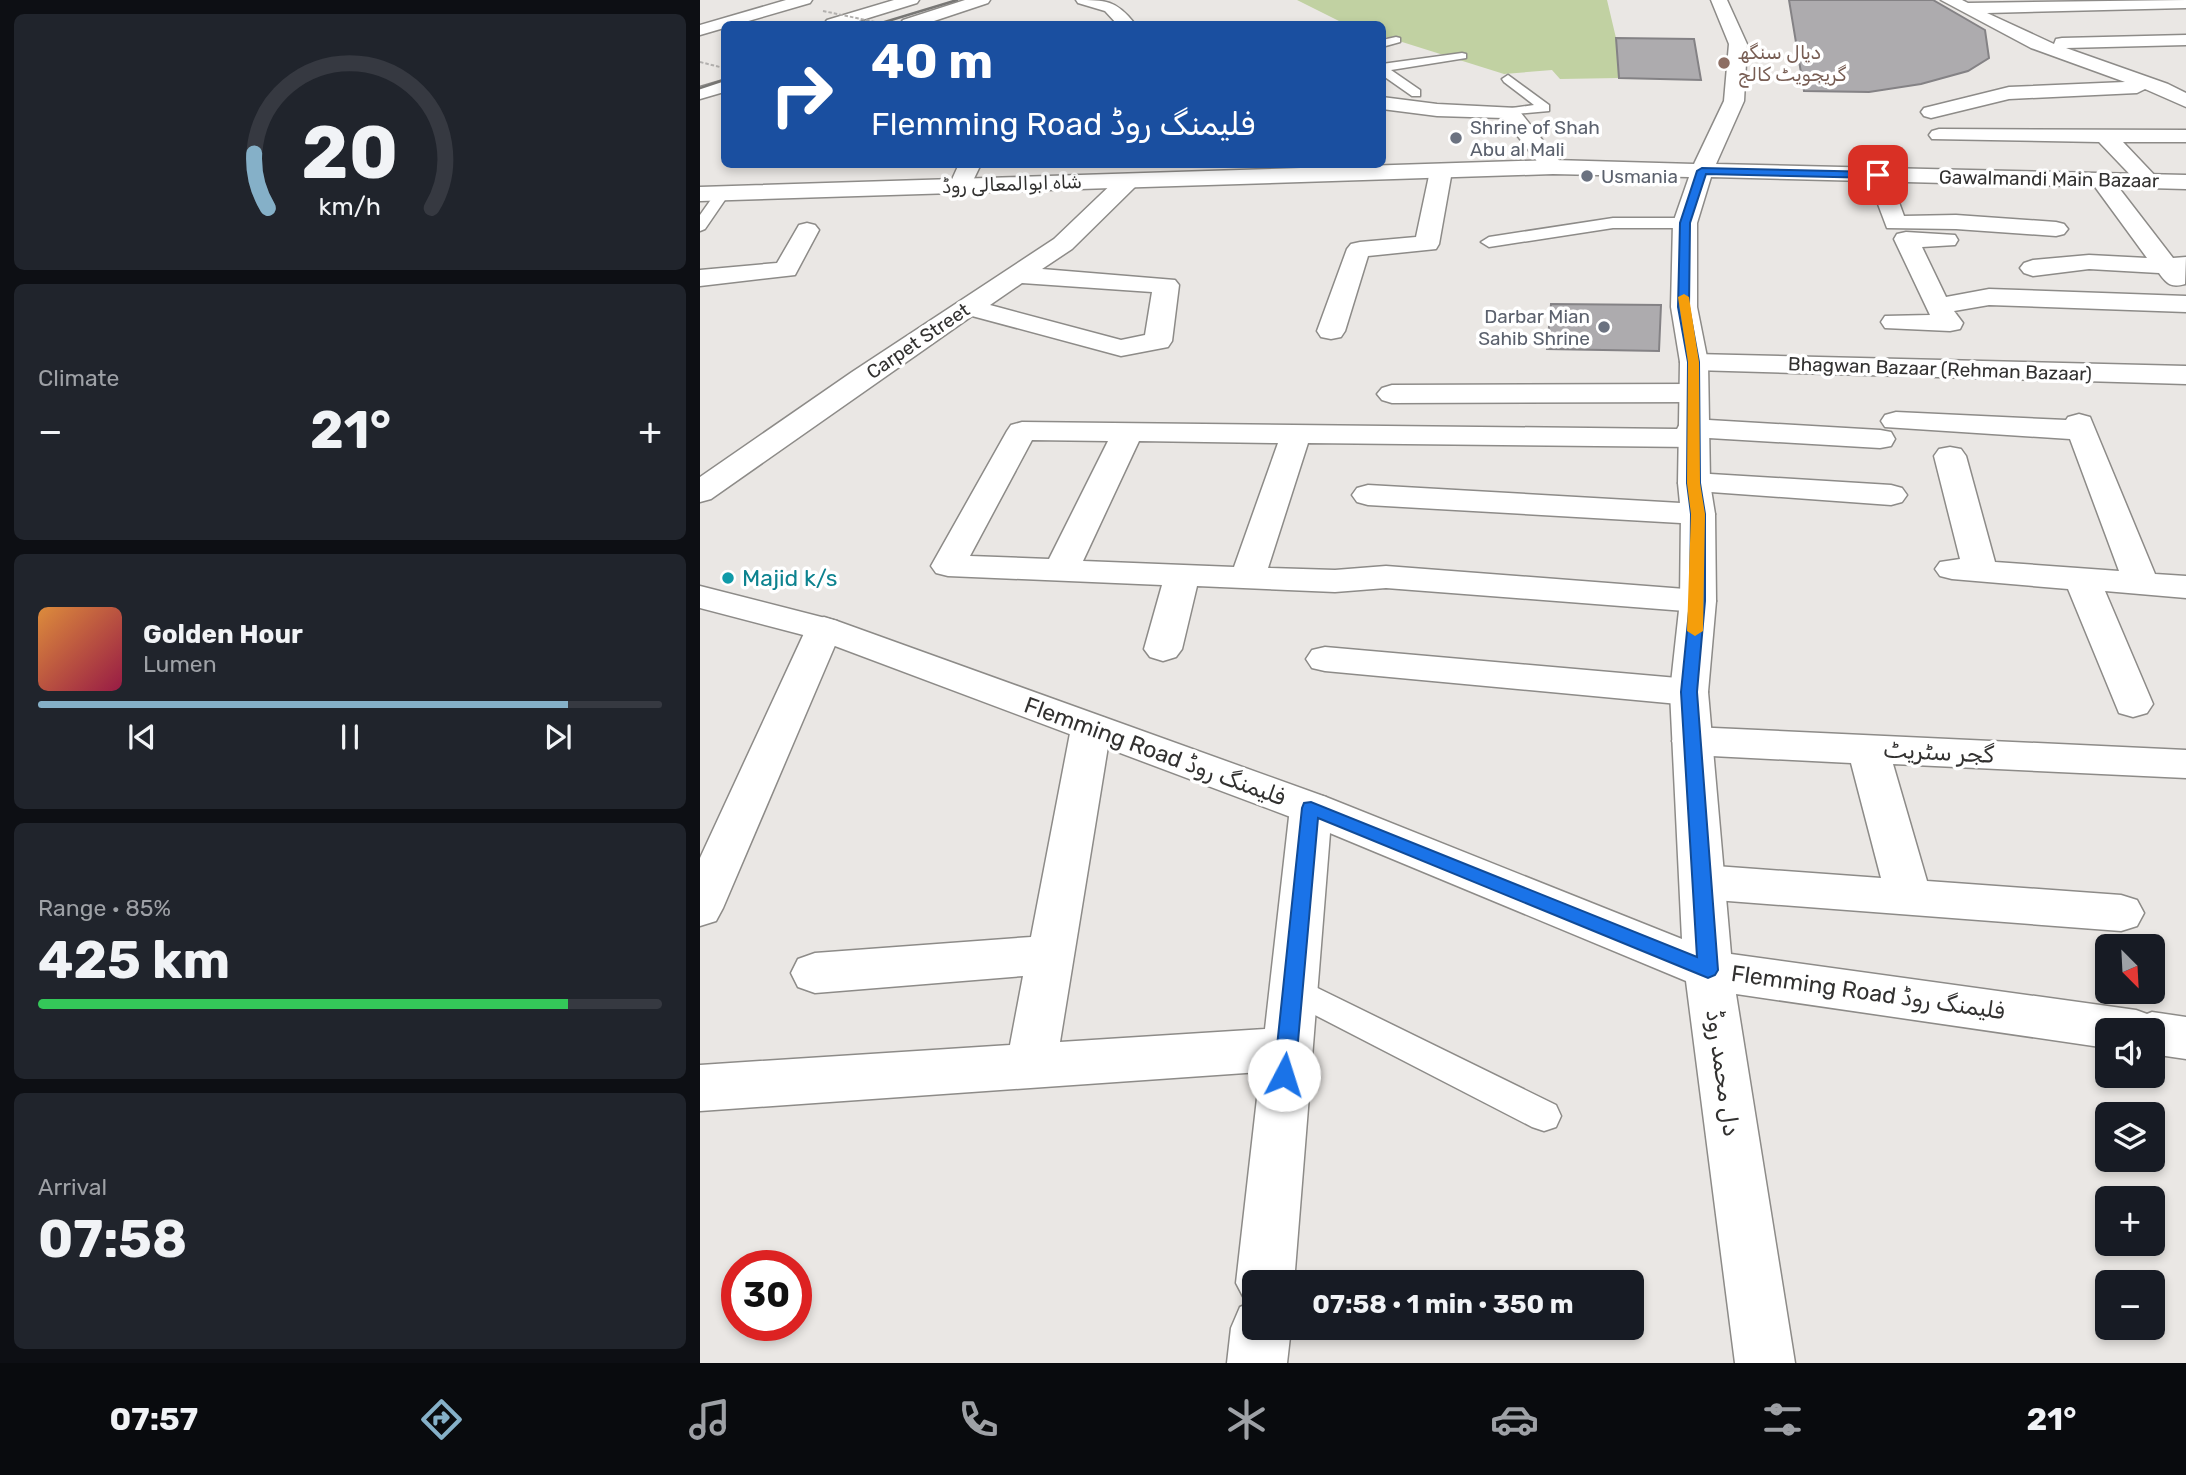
<!DOCTYPE html>
<html lang="en">
<head>
<meta charset="utf-8">
<style>
	:root { --surface:#171b24; --page:#20242c; --text:#f1f3f6; --muted:#9ea1a6; --line:#363941; --accent:#85b0c8 }
	body { margin:0; font-family:Rubik,"Noto Sans Arabic",sans-serif; background:var(--page); color:var(--text); height:100vh; display:flex; flex-direction:column; font-size:26px; white-space:nowrap }
	* { box-sizing:border-box; margin:0 }
	p { font-size:23px; color:var(--muted) }
	.icon { flex:none; width:38px; height:38px; fill:none; stroke:currentColor; stroke-width:2; stroke-linecap:round; stroke-linejoin:round }
	.map { position:relative; flex:1; overflow:hidden }
	.side { display:flex; flex-direction:column; gap:14px; padding:14px; background:#0d0f14; width:700px }
	.side>* { flex:none }
	.top-card { position:absolute; left:21px; top:21px; width:665px; height:147px; border-radius:10px; box-shadow:0 4px 10px #0003; background:#1a4fa0; color:#fff; overflow:hidden }
	.needle { width:46px; rotate:156deg }
	.fabs { position:absolute; left:1395px; top:934px; display:grid; gap:14px }
	.fabs a { display:grid; place-items:center; width:70px; height:70px; border-radius:10px; background:var(--surface); box-shadow:0 4px 10px #0003; font-size:35px }
	.speed { position:absolute; left:21px; top:1250px; display:flex; gap:14px; font-size:35px; font-weight:700; text-align:center }
	.speed>* { display:grid; place-content:center; width:91px; height:91px; border-radius:50%; background:var(--surface); box-shadow:0 4px 10px #0003; line-height:1 }
	.speed .limit { border:10px solid #d22; background:#fff; color:#111 }
	.pin { position:absolute; display:grid; place-items:center; width:60px; height:60px; color:#fff; margin:-30px; border-radius:14px; box-shadow:0 4px 10px #0006 }
	.me { position:absolute; width:77px; margin:-38px; rotate:5deg; stroke-linejoin:round; filter:drop-shadow(0 0 5px #0008) }
	.turn { display:flex; align-items:center; gap:24px; height:147px; padding:0 35px; font-size:32px }
	.turn .icon { width:91px; height:91px; stroke-width:2.5 }
	.turn b { display:block; font-size:49px; line-height:60px }
	.big { font-size:52px; font-weight:700; line-height:1.1 }
	.side .tile { flex:1; display:flex; flex-direction:column; justify-content:center; gap:10px; min-width:0; padding:0 24px; border-radius:10px; background:var(--page) }
	.side .dial { align-items:center; gap:0 }
	.dial svg { height:182px; overflow:visible; fill:none; stroke:var(--line); stroke-width:7; stroke-linecap:round; text-anchor:middle }
	.dial text { fill:var(--text); stroke:none }
	.song { display:flex; align-items:center; gap:21px }
	.cover { width:84px; height:84px; border-radius:10px; background:linear-gradient(135deg,hsl(30 70% 55%),hsl(340 70% 35%)) }
	.played { height:7px; border-radius:4px; background:linear-gradient(90deg,var(--accent) 85%,var(--line) 85%) }
	.keys { display:flex; justify-content:space-around; direction:ltr }
	.heat { display:flex; justify-content:space-between; align-items:center; font-size:38px; direction:ltr }
	.charge { height:10px; border-radius:5px; background:linear-gradient(90deg,#34c759 85%,var(--line) 0) }
	.trip { position:absolute; left:542px; top:1270px; width:402px; height:70px; border-radius:10px; background:var(--surface); box-shadow:0 4px 10px #0003; font-weight:700; line-height:70px; text-align:center }
	.menu { display:flex; height:112px; justify-content:space-around; align-items:center; background:#090b0e; color:var(--muted) }
	.menu .icon { width:49px; height:49px }
	.menu .current { color:var(--accent) }
	.menu b { font-size:32px; color:var(--text) }
	main { display:flex; flex:1; min-height:0 }
	.map>svg:first-child { display:block }
</style>
</head>
<body>
<main>
<section class="side">
<div class="tile dial"><svg viewBox="0 0 100 80">
<path d="M14 69A42 42 0 1 1 86 69"/>
<path d="M14 69A42 42 0 0 1 8 45" stroke="#85b0c8"/>
<text x="50" y="56" font-size="32" font-weight="700">20</text>
<text x="50" y="72" font-size="11">km/h</text>
</svg></div>
<div class="tile"><p>Climate</p>
<div class="heat"><a>−</a><b class="big">21°</b><a>+</a></div>
</div>
<div class="tile">
<div class="song"><i class="cover"></i><div><b>Golden Hour</b><p>Lumen</p></div></div>
<div class="played"></div>
<div class="keys"><svg class="icon" aria-label="previous" viewBox="0 0 24 24"><path d="M18 5L8 12l10 7zM5 5v14"/></svg><svg class="icon" aria-label="pause" viewBox="0 0 24 24"><path d="M8 5v14M16 5v14"/></svg><svg class="icon" aria-label="next" viewBox="0 0 24 24"><path d="M6 5l10 7-10 7zM19 5v14"/></svg></div>
</div>
<div class="tile"><p>Range · 85%</p><b class="big">425 km</b><div class="charge"></div></div>
<div class="tile"><p>Arrival</p><b class="big">07:58</b></div>
</section>
<div class="map">
<svg width="1486" height="1363" viewBox="0 0 1486 1363">
	<rect width="100%" height="100%" fill="#eae7e4"/>
	<!-- green -->
	<path fill="#c1d1a2" d="M 597,0 L 907,0 L 916,38 L 919,78 L 860,79 L 852,70 L 804,74 L 683,36 L 682,24 L 645,24 Z"/>
	<!-- building -->
	<path fill="#adabae" stroke="#848285" stroke-width="2" d="M 1089,0 L 1233,0 L 1285,30 L 1289,58 L 1268,71 L 1221,84 L 1169,92 L 1104,91 Z
		M 916,38 L 994,39 L 1001,80 L 919,78 Z
		M 851,304 L 961,305 L 959,351 L 847,349 Z"/>
	<g fill="none" stroke-linecap="round" stroke-linejoin="round">
		<defs>
			<path id="service" d="M 696,37 L 700,38 L 700,42 L 682,47 L 682,40 Z
				M 762,53 L 766,54 L 766,58 L 691,70 L 720,90 L 720,96 L 712,96 L 682,75 L 682,64 Z
				M 808,75 L 849,105 L 849,111 L 805,115 L 805,109 L 834,105 L 804,82 L 802,79 Z
				M 22,190 L 29,194 L 5,229 L 0,231 L 0,215 L 17,191 Z
				M 913,218 L 985,218 L 993,223 L 985,228 L 913,228 L 789,247 L 781,242 L 789,237 Z
				M 593,976 L 856,1105 L 861,1116 L 856,1127 L 844,1131 L 832,1127 L 582,998 L 578,989 L 582,980 Z"/>
			<path id="minor" d="M 86,0 L 112,0 L 110,3 L 38,24 L 24,24 L 24,28 L 0,35 L 0,25 Z
				M 376,0 C 406,0 416,0 435,24 L 417,24 L 405,11 L 378,3 Z
				M 1241,0 L 1262,0 L 1268,3 L 1486,0 L 1486,8 L 1287,13 L 1354,44 L 1356,39 L 1362,38 L 1486,35 L 1486,45 L 1366,48 L 1468,84 L 1486,93 L 1486,107 L 1445,89 L 1437,93 L 1309,99 L 1231,118 L 1224,116 L 1221,112 L 1224,108 L 1309,87 L 1425,82 L 1331,48 Z
				M 682,97 L 737,104 L 817,108 L 864,167 L 861,172 L 845,172 L 804,118 L 737,116 L 682,109 Z
				M 1239,129 L 1486,130 L 1486,142 L 1423,142 L 1461,182 L 1458,187 L 1442,187 L 1399,142 L 1232,139 L 1229,135 L 1232,131 Z
				M 259,164 L 281,164 L 268,191 L 252,191 L 249,186 Z
				M 741,164 L 749,166 L 752,171 L 739,244 L 736,249 L 668,256 L 645,331 L 641,337 L 631,339 L 621,337 L 617,331 L 647,249 L 651,244 L 660,242 L 716,237 L 730,171 L 733,166 Z
				M 1178,168 L 1186,170 L 1189,175 L 1204,216 L 1256,215 L 1356,222 L 1364,224 L 1368,229 L 1364,234 L 1356,236 L 1256,229 L 1187,228 L 1167,175 L 1170,170 Z
				M 1401,173 L 1409,175 L 1473,258 L 1486,257 L 1485,284 C 1471,288 1467,284 1459,273 L 1389,269 L 1333,276 L 1324,273 L 1320,268 L 1324,263 L 1333,260 L 1389,255 L 1447,258 L 1390,180 L 1393,175 Z
				M 428,174 L 436,176 L 439,181 L 436,186 L 372,249 L 342,269 L 475,280 L 479,285 L 472,341 L 468,347 L 421,356 L 272,316 L 11,499 L 0,502 L 0,477 L 152,372 L 354,239 L 420,176 ZM 322,283 L 452,292 L 445,335 L 421,340 L 290,305 Z
				M 107,223 L 115,225 L 119,230 L 95,275 L 0,286 L 0,270 L 77,263 L 99,225 Z
				M 1206,232 L 1255,235 L 1258,240 L 1255,245 L 1222,247 L 1246,297 L 1289,289 L 1486,296 L 1486,312 L 1289,305 L 1254,311 L 1263,323 L 1260,329 L 1250,331 L 1185,328 L 1181,322 L 1185,316 L 1230,315 L 1194,239 L 1197,234 Z
				M 994,354 L 1486,366 L 1486,384 L 994,370 L 984,368 L 980,362 L 984,356 Z
				M 993,384 L 1003,387 L 1008,393 L 1003,399 L 993,402 L 692,403 L 682,400 L 677,394 L 682,388 L 692,385 Z
				M 1196,412 L 1366,420 L 1368,417 L 1379,414 L 1390,417 L 1455,574 L 1486,576 L 1486,598 L 1405,591 L 1453,704 L 1447,713 L 1433,717 L 1419,713 L 1368,589 L 1252,579 L 1240,576 L 1235,569 L 1240,562 L 1260,559 L 1234,456 L 1239,449 L 1250,447 L 1261,449 L 1266,456 L 1295,562 L 1419,571 L 1370,439 L 1185,427 L 1181,421 L 1185,415 Z
				M 992,419 L 1180,430 L 1191,432 L 1195,439 L 1191,446 L 1180,448 L 1009,438 L 1005,444 L 994,447 L 608,443 L 568,568 L 635,570 L 686,566 L 998,590 L 1011,593 L 1016,601 L 1011,609 L 998,612 L 686,588 L 635,592 L 497,586 L 482,649 L 476,657 L 463,661 L 450,657 L 444,649 L 462,585 L 248,576 L 236,573 L 231,566 L 307,431 L 311,425 L 322,422 L 977,429 L 981,422 ZM 332,440 L 408,441 L 349,559 L 270,556 ZM 439,441 L 578,443 L 534,567 L 383,561 Z
				M 994,473 L 1191,485 L 1202,488 L 1207,495 L 1202,502 L 1191,505 L 983,490 L 978,483 L 983,476 Z
				M 668,485 L 998,504 L 1010,507 L 1015,514 L 1010,521 L 998,524 L 668,505 L 657,502 L 652,495 L 657,488 Z
				M 124,617 L 137,621 L 142,629 L 23,908 L 16,921 L 0,926 L 0,858 L 106,629 L 111,621 Z
				M 625,647 L 989,679 L 1003,683 L 1008,692 L 1003,701 L 989,705 L 625,671 L 612,668 L 606,659 L 612,650 Z
				M 391,714 L 405,718 L 411,728 L 360,1042 L 565,1029 L 590,808 L 596,797 L 611,793 L 626,797 L 632,808 L 594,1283 L 555,1283 L 555,1328 L 591,1328 L 587,1363 L 527,1363 L 531,1328 L 540,1307 L 547,1304 L 536,1283 L 560,1072 L 0,1111 L 0,1065 L 310,1045 L 323,976 L 115,993 L 98,987 L 91,973 L 98,959 L 115,953 L 331,937 L 371,728 L 377,718 Z
				M 992,727 L 1486,750 L 1486,778 L 1193,764 L 1227,881 L 1421,895 L 1437,900 L 1444,913 L 1437,926 L 1421,931 L 1002,899 L 986,894 L 980,882 L 986,870 L 1002,865 L 1181,878 L 1151,763 L 992,755 L 978,751 L 972,741 L 978,731 Z"/>
			<path id="tertiary" d="M 1011,0 L 1027,0 L 1047,44 L 1044,101 L 1016,164 L 1486,175 L 1486,189 L 1011,177 L 997,223 L 997,307 L 1008,362 L 1010,483 L 1015,514 L 1016,601 L 1008,692 L 1031,954 L 1436,1010 L 1447,1014 L 1452,1012 L 1486,1017 L 1486,1059 L 1452,1054 L 1452,1031 L 1407,1031 L 1407,1048 L 1036,994 L 1095,1363 L 1035,1363 L 986,981 L 596,819 L 111,637 L 0,608 L 0,586 L 137,621 L 626,797 L 982,939 L 970,692 L 980,601 L 981,514 L 978,483 L 980,362 L 971,307 L 973,223 L 989,177 L 853,174 L 0,201 L 0,187 L 853,160 L 994,164 L 1024,101 L 1029,44 Z"/>
			<path id="secondary" d="M 194,0 L 219,0 L 217,3 L 149,24 L 124,24 L 127,20 Z
				M 265,0 L 290,0 L 288,3 L 225,24 L 200,24 L 203,20 Z
				M 24,80 L 24,92 L 0,99 L 0,87 Z"/>
		</defs>
		<!-- service casing -->
		<use href="#service" stroke="#8d8b88" stroke-width="3"/>
		<!-- minor casing -->
		<use href="#minor" stroke="#8d8b88" stroke-width="3"/>
		<!-- tertiary casing -->
		<use href="#tertiary" stroke="#8d8b88" stroke-width="3"/>
		<!-- secondary casing -->
		<use href="#secondary" stroke="#8d8b88" stroke-width="3"/>
		<!-- service -->
		<use href="#service" fill="#fff" fill-rule="evenodd"/>
		<!-- minor -->
		<use href="#minor" fill="#fff" fill-rule="evenodd"/>
		<!-- tertiary -->
		<use href="#tertiary" fill="#fff" fill-rule="evenodd"/>
		<!-- secondary -->
		<use href="#secondary" fill="#fff" fill-rule="evenodd"/>
		<!-- rail -->
		<path stroke="#787775" stroke-width="2.5" d="M 178,24 L 257,0
			M 0,88 L 24,80"/>
		<!-- path-bridge -->
		<path stroke="#b2b0ae" stroke-width="2" stroke-dasharray="3.5 2" stroke-linecap="butt" d="M 123,11 L 185,24
			M 0,62 L 24,68"/>
	</g>
	<!-- route -->
	<path fill="#1a73e8" stroke="#114b97" stroke-width="2" d="M 1002,168 L 1178,172 L 1183,175 L 1178,178 L 1006,174 L 990,223 L 989,307 L 999,362 L 1000,483 L 1005,514 L 1005,601 L 997,692 L 1018,970 L 1015,975 L 1008,978 L 1001,975 L 618,818 L 595,1075 L 592,1081 L 584,1084 L 577,1081 L 574,1075 L 602,808 L 604,803 L 611,802 L 997,957 L 981,692 L 990,601 L 991,514 L 987,483 L 988,362 L 978,307 L 980,223 L 997,171 Z"/>
	<!-- slow -->
	<path fill="#f59e0b" d="M 984,294 L 989,297 L 999,362 L 1000,483 L 1005,514 L 1003,631 L 995,636 L 987,631 L 991,514 L 987,483 L 988,362 L 978,297 Z"/>
	<!-- markers -->
	<circle fill="#8d6e63" stroke="#fff" stroke-width="2.5" cx="1024" cy="63" r="7"/>
	<g fill="#6b7280" stroke="#fff" stroke-width="2.5">
		<circle cx="756" cy="138" r="7"/>
		<circle cx="887" cy="176" r="7"/>
		<circle cx="904" cy="327" r="7"/>
	</g>
	<circle fill="#0f9aa8" stroke="#fff" stroke-width="2.5" cx="28" cy="578" r="7"/>
	<g text-anchor="middle" dominant-baseline="central" stroke-width="7" stroke-linejoin="round" paint-order="stroke">
		<!-- far-education labels -->
		<g font-size="19" fill="#785e54" stroke="#fff" text-anchor="start">
			<text x="1038" y="52">دیال سنگھ<tspan x="1038" dy="22">گریجویٹ کالج</tspan></text>
		</g>
		<!-- far-worship labels -->
		<g font-size="19" fill="#5b616d" stroke="#fff" text-anchor="start">
			<text x="770" y="127">Shrine of Shah<tspan x="770" dy="22">Abu al Mali</tspan></text>
			<text x="901" y="176">Usmania</text>
			<text x="890" y="316" text-anchor="end">Darbar Mian<tspan x="890" dy="22">Sahib Shrine</tspan></text>
		</g>
		<!-- far-street labels -->
		<g font-size="19" fill="#323130" stroke="#fff">
			<text transform="translate(1349 179) rotate(1)">Gawalmandi Main Bazaar</text>
			<text transform="translate(312 184) rotate(-2)">شاہ ابوالمعالی روڈ</text>
			<text transform="translate(218 341) rotate(-34)">Carpet Street</text>
			<text transform="translate(1240 369) rotate(2)">Bhagwan Bazaar (Rehman Bazaar)</text>
		</g>
		<!-- culture labels -->
		<g font-size="23" fill="#0d838f" stroke="#fff" text-anchor="start">
			<text x="42" y="578">Majid k/s</text>
		</g>
		<!-- street labels -->
		<g font-size="23" fill="#323130" stroke="#fff">
			<text transform="translate(455 751) rotate(20)">Flemming Road فلیمنگ روڈ</text>
			<text transform="translate(1239 752) rotate(3)">گجر سٹریٹ</text>
			<text transform="translate(1168 992) rotate(8)">Flemming Road فلیمنگ روڈ</text>
			<text transform="translate(1023 1073) rotate(82)">دل محمد روڈ</text>
		</g>
	</g>
</svg>
<div class="fabs">
<a><svg class="needle" viewBox="-14 -14 28 28"><path d="M0-13l5 13h-10z" fill="#e53935"/><path d="M0 13l5-13h-10z" fill="#9ea1a6"/></svg></a>
<a><svg class="icon" aria-label="sound" viewBox="0 0 24 24"><path d="M4 9h4l5-4v14l-5-4H4zM17 9q2 3 0 6"/></svg></a>
<a><svg class="icon" aria-label="layers" viewBox="0 0 24 24"><path d="M12 4l9 5-9 5-9-5zM3 14l9 5 9-5"/></svg></a>
<a>+</a>
<a>−</a>
</div>
<div class="speed"><div class="limit">30</div></div>
<div class="pin" style="left:1178px;top:175px;background:#d93025"><svg class="icon" aria-label="arrive" viewBox="0 0 24 24"><path d="M6 21V4h12l-3 4 3 4H6"/></svg></div>
<svg class="me" style="left:584px;top:1075px" viewBox="-20 -20 40 40"><circle r="19" fill="#fff"/><path d="M0-13L10 11 0 6-10 11z" fill="#1a73e8"/></svg>
<div class="trip">07:58 · 1 min · 350 m</div>
<div class="top-card">
<div class="turn"><svg class="icon" aria-label="right" viewBox="0 0 24 24"><path d="M7 20v-9h11M14 6l5 5-5 5"/></svg><div><b>40 m</b>Flemming Road فلیمنگ روڈ</div></div>
</div>
</div>
</main>
<nav class="menu">
<b>07:57</b>
<svg class="icon current" aria-label="directions" viewBox="0 0 24 24"><path d="M12 3l9 9-9 9-9-9zM9 14v-3h6M13 9l2 2-2 2"/></svg>
<svg class="icon" aria-label="music" viewBox="0 0 24 24"><path d="M9 18V5l10-2v13"/><circle cx="6" cy="18" r="3"/><circle cx="16" cy="16" r="3"/></svg>
<svg class="icon" aria-label="phone" viewBox="0 0 24 24"><path d="M5 4h4l2 5-3 2q2 4 5 5l2-3 5 2v4C11 20 4 13 5 4z"/></svg>
<svg class="icon" aria-label="climate" viewBox="0 0 24 24"><path d="M12 3v18M4 7l16 10M4 17L20 7"/></svg>
<svg class="icon" aria-label="car" viewBox="0 0 24 24"><path d="M5 17H2v-5l4-1 3-4h7l3 4 3 1v5h-3M9 17h6M6 11h13"/><circle cx="7" cy="17" r="2"/><circle cx="17" cy="17" r="2"/></svg>
<svg class="icon" aria-label="filters" viewBox="0 0 24 24"><path d="M4 7h16M4 17h16"/><circle cx="9" cy="7" r="2"/><circle cx="15" cy="17" r="2"/></svg>
<b>21°</b>
</nav>
</body>
</html>
